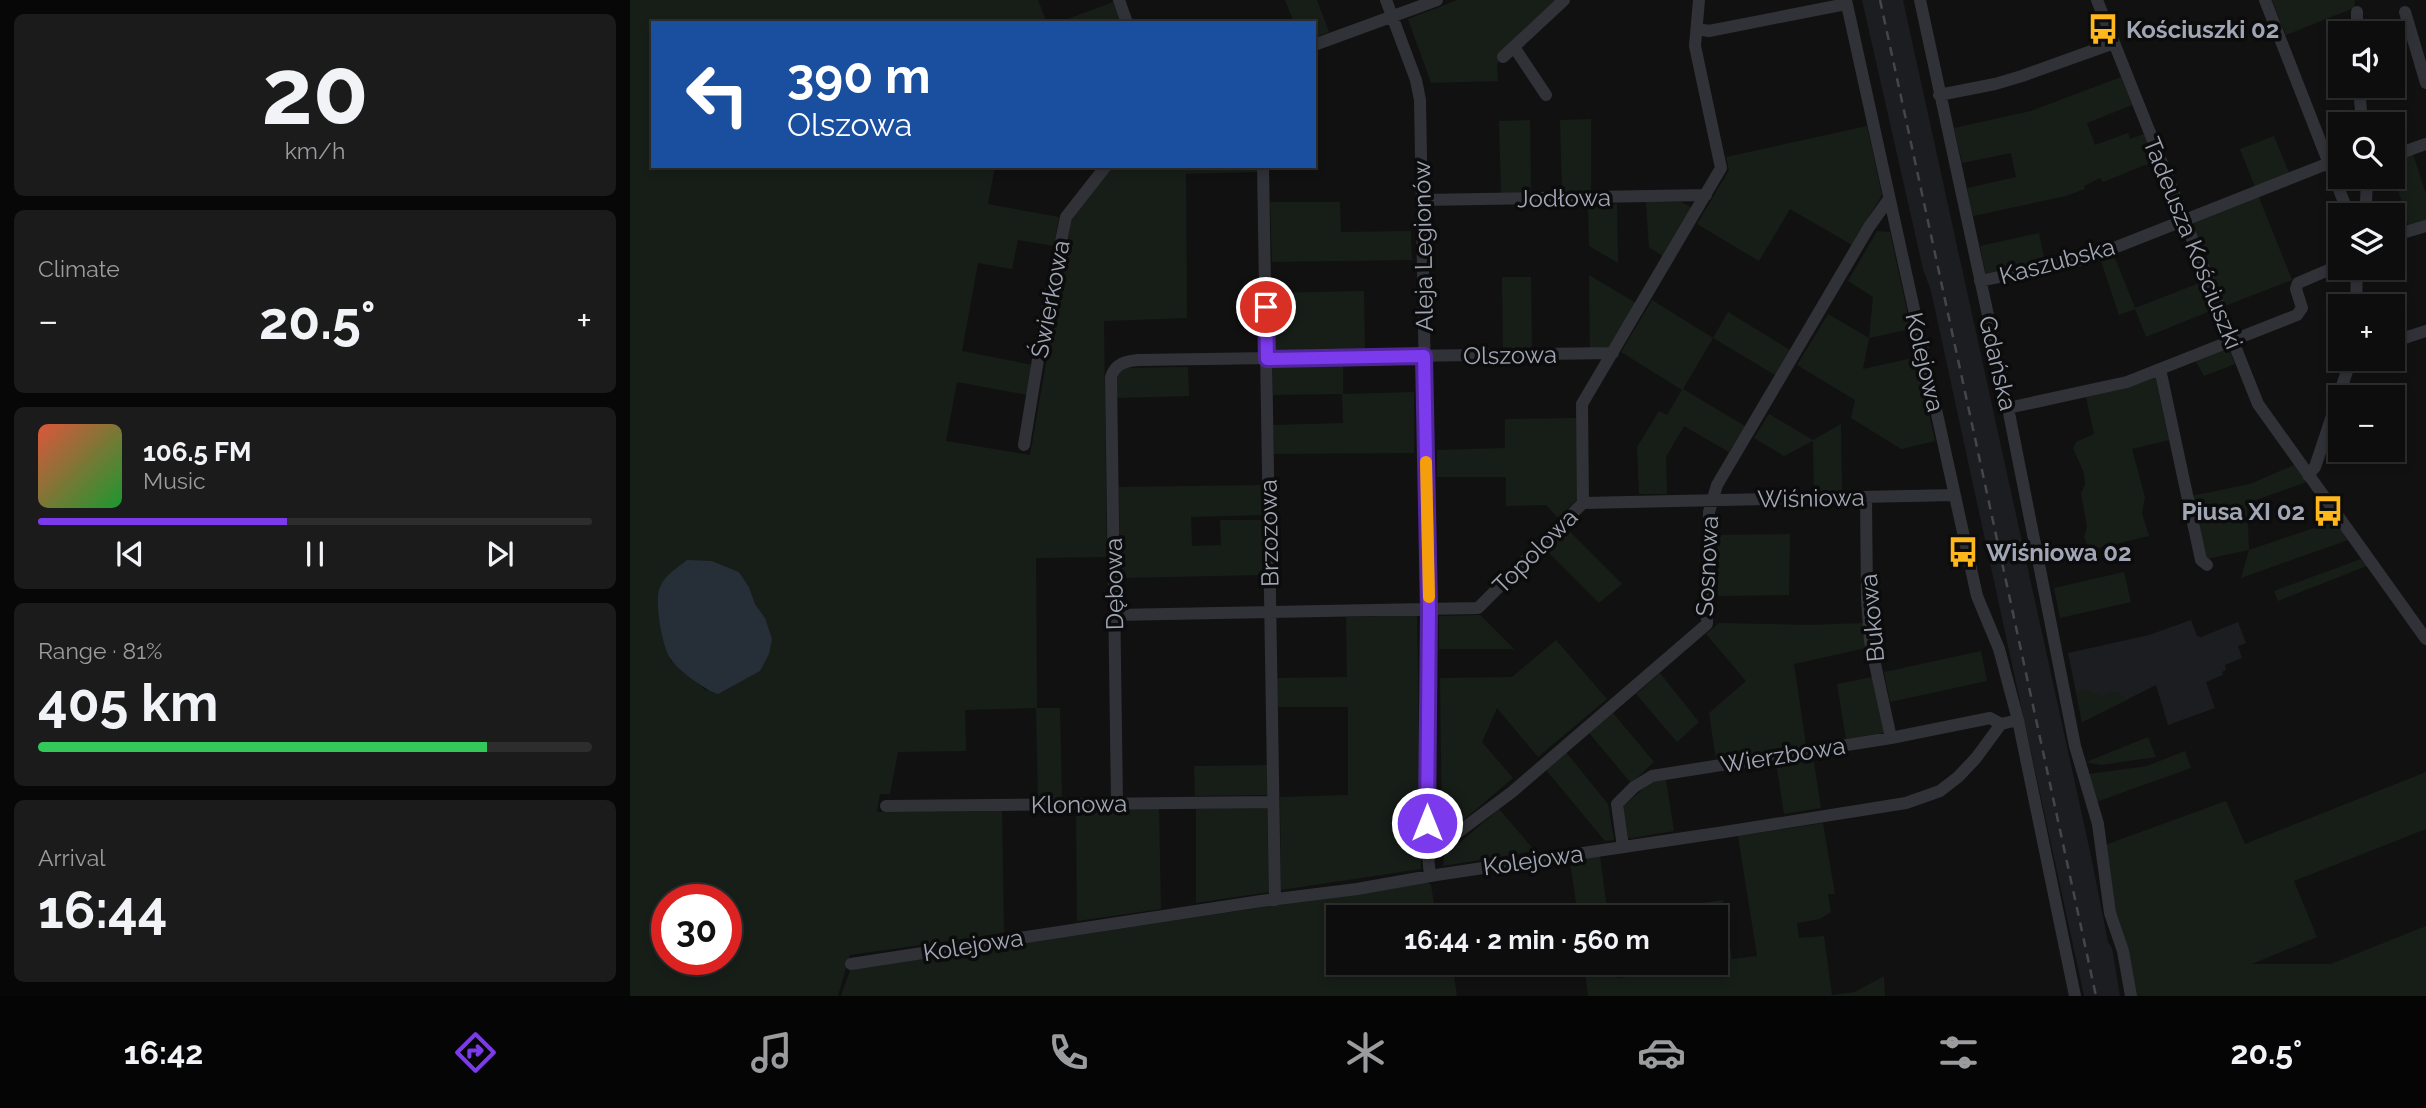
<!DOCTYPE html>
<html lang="en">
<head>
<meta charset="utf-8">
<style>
	:root { --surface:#0d0d0e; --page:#1b1b1c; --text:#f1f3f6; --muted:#9a9c9e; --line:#2d2d2e; --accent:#7c3aed }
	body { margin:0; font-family:Raleway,sans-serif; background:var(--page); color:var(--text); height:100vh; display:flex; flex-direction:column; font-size:26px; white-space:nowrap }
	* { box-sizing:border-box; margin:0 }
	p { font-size:23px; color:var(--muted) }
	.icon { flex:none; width:38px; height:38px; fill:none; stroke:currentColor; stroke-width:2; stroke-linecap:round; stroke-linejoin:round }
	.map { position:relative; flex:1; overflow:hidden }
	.details { display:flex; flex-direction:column; gap:14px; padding:14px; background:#070708; width:630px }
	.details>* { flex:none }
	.banner { position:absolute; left:21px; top:21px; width:665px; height:147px; border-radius:0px; box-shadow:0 4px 10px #0003,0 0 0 2px var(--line); background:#1a4fa0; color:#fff; overflow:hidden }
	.buttons { position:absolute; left:1698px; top:21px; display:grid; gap:14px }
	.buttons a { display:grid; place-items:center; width:77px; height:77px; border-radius:0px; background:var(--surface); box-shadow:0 4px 10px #0003,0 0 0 2px var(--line); font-size:35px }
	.speed { position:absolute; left:21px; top:884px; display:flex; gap:14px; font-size:35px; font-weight:700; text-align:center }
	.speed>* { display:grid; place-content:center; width:91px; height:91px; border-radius:50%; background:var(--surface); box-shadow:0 4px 10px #0003,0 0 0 2px var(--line); line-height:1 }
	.speed .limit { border:10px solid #d22; background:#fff; color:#111 }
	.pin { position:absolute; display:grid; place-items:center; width:60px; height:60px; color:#fff; margin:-30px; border:4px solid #fff; border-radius:50%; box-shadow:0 2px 7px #0007 }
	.me { position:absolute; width:77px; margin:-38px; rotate:0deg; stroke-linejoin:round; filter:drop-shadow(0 0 5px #0008) }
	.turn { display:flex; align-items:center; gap:24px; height:147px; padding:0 21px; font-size:32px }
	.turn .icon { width:91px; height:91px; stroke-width:2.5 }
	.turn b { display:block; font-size:49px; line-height:60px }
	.big { font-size:52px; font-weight:700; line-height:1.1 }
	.details .card { flex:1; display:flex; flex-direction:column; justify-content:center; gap:10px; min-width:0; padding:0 24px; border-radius:10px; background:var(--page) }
	.details .dial { align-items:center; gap:0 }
	.dial b { font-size:91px; line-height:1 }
	.song { display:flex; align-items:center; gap:21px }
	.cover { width:84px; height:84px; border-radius:10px; background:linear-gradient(135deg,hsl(10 70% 55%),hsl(130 70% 35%)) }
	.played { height:7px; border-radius:4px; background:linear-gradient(90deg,var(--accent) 45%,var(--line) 45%) }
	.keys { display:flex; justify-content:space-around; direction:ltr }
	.heat { display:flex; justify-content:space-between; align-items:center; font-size:38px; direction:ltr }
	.charge { height:10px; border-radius:5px; background:linear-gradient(90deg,#34c759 81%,var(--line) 0) }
	.trip { position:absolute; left:696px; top:905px; width:402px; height:70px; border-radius:0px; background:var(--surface); box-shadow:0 4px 10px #0003,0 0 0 2px var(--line); font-weight:700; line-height:70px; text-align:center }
	.dock { display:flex; height:112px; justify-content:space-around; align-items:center; background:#050506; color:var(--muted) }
	.dock .icon { width:49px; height:49px }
	.dock .current { color:var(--accent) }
	.dock b { font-size:32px; color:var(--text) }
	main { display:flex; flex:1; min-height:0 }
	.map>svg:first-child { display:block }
</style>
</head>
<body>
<main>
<section class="details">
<div class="card dial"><b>20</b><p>km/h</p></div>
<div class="card"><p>Climate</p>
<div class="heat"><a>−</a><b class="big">20.5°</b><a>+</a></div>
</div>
<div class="card">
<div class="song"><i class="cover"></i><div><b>106.5 FM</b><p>Music</p></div></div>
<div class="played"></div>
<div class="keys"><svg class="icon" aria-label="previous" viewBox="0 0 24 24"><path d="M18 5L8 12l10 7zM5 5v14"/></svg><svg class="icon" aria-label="pause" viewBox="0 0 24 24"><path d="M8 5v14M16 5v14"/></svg><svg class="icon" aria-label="next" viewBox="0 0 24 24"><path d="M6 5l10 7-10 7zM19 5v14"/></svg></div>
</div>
<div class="card"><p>Range · 81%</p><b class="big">405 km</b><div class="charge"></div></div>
<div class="card"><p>Arrival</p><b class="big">16:44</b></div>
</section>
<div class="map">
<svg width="1796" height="996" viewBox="0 0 1796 996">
	<rect width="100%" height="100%" fill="#111112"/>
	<!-- built -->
	<path fill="#1c1d20" d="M 1232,0 L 1273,0 L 1461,856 L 1478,942 L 1482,948 L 1490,996 L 1454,996 L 1301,291 L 1293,269 Z
		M 1561,620 L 1567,636 L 1571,637 L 1608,622 L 1616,643 L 1608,646 L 1612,658 L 1595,665 L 1596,670 L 1592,672 L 1593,675 L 1576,682 L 1585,708 L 1538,725 L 1526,685 L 1452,722 L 1438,653 L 1519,635 Z"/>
	<!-- green -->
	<path fill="#171e18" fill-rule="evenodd" d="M 0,0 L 408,0 L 417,23 L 23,23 L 23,166 L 365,166 L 358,204 L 429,217 L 424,246 L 388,240 L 382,269 L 348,263 L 332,351 L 403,365 L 398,395 L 327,382 L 316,441 L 400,455 L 441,220 L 483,166 L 628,166 L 628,172 L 556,174 L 557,318 L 474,321 L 477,557 L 406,558 L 407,708 L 430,708 L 432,798 L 408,799 L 406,708 L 335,710 L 336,751 L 268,752 L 260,794 L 250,794 L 247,812 L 372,811 L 374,933 L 220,955 L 208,996 L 0,996 ZM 82,561 L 109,572 L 119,587 L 125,604 L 135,618 L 77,691 L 40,660 ZM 37,900 L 96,900 L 96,959 L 37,959 Z
		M 655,0 L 687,0 L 699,32 L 684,38 L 684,23 L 664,23 Z
		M 827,0 L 928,0 L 873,50 L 867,66 L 868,81 L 801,83 L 778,19 Z
		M 1642,0 L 1725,0 L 1724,8 L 1656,35 Z
		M 483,2 L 491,23 L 427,23 Z
		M 1491,77 L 1502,105 L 1457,123 L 1465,145 L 1498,133 L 1500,139 L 1514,134 L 1525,161 L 1473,182 L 1470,178 L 1454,186 L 1455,189 L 1436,196 L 1343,216 L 1337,188 L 1386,177 L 1381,153 L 1332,163 L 1324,128 L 1401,111 Z
		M 961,119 L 961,191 L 932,192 L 930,120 Z
		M 900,120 L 901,192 L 871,193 L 869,121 Z
		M 1237,126 L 1252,195 L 1222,245 L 1160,209 L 1129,261 L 1067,224 L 1099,170 L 1096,157 Z
		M 1644,136 L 1659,173 L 1625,187 L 1610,149 Z
		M 1783,154 L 1796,194 L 1796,223 L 1779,228 L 1762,168 L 1762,160 Z
		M 1628,195 L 1662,280 L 1595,306 L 1562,222 Z
		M 640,202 L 710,202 L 711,232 L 781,231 L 782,260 L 642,262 Z
		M 1016,202 L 1051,202 L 1062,208 L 1034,257 L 1019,247 Z
		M 958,204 L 987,204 L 988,263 L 959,246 Z
		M 1247,231 L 1260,232 L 1281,329 L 1239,338 L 1233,369 L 1287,357 L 1305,441 L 1271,449 L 1221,418 L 1225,400 L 1167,365 L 1198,314 L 1239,338 L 1243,297 L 1218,281 Z
		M 1409,233 L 1415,262 L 1356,276 L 1350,246 Z
		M 1483,253 L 1505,308 L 1572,282 L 1583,310 L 1516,337 L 1505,309 L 1489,315 L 1470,258 Z
		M 959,275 L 1006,303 L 979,347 L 960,348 Z
		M 872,277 L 901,277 L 902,349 L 873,349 Z
		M 734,291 L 735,351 L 643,352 L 641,293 Z
		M 1022,300 L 1083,338 L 1098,312 L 1160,350 L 1145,375 L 1083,338 L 1053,389 L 1115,426 L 1099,452 L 1054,426 L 1036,457 L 1037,494 L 1009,494 L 1007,447 L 1029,411 L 1037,415 L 1052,390 L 991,352 Z
		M 1598,347 L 1605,364 L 1574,376 L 1565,360 Z
		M 643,364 L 713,364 L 713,394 L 784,392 L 784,453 L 644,454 L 643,425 L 713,423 L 712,394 L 643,395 Z
		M 558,367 L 559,396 L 486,398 L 486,374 L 492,368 Z
		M 1525,376 L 1539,440 L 1502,449 L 1515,497 L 1512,513 L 1519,536 L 1464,549 L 1457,544 L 1454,537 L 1457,527 L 1451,493 L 1455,485 L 1454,473 L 1443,448 L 1446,442 L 1464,434 L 1456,397 Z
		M 1139,414 L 1183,440 L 1211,424 L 1212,492 L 1184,492 L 1183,441 L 1154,456 L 1124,438 Z
		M 946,418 L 949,498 L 928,518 L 916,505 L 876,506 L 876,477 L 807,477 L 807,450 L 875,448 L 875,419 Z
		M 1664,465 L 1677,482 L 1617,503 L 1619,550 L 1705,521 L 1718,540 L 1611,578 L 1619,550 L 1577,559 L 1574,555 L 1561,496 L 1620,484 Z
		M 632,485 L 633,515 L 561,517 L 562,546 L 591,545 L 590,520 L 633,520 L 634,575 L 490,578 L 489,487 Z
		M 936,528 L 992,584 L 969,603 L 915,549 Z
		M 1160,534 L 1159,595 L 1088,596 L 1087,535 Z
		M 1731,559 L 1737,566 L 1648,601 L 1644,591 Z
		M 1494,572 L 1501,602 L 1430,618 L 1424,588 Z
		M 787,615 L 791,869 L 651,890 L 650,797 L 718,795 L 718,707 L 648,707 L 646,678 L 717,677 L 716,617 Z
		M 850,615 L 884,649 L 809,649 L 809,616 Z
		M 1089,623 L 1178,625 L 1234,623 L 1236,648 L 1164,664 L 1176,745 L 1086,760 L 1079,713 L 1116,681 L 1076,634 Z
		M 926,640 L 977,699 L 908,757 L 867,708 L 852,742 L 883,778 L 817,834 L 812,833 L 810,678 L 882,677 Z
		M 1351,651 L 1357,681 L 1260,702 L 1254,672 Z
		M 1030,673 L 1069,722 L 1047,742 L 1006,694 Z
		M 1242,677 L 1254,733 L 1216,739 L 1207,684 Z
		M 1451,690 L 1459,690 L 1472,697 L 1480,692 L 1489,692 L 1497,700 L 1452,722 L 1446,693 Z
		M 983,713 L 1024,762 L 1001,783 L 959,733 Z
		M 1518,737 L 1526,757 L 1471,765 L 1456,762 Z
		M 1555,751 L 1561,768 L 1466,802 L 1459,774 L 1517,766 Z
		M 936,752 L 978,804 L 984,840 L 975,841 L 916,770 Z
		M 1183,756 L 1191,808 L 1154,814 L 1146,762 Z
		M 637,765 L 638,795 L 565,796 L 564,766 Z
		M 1796,772 L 1796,829 L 1664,881 L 1687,937 L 1622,964 L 1701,964 L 1796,926 L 1796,996 L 1504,996 L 1485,911 L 1475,845 L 1596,801 L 1615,844 Z
		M 1036,780 L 1044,831 L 996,839 L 991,808 L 1021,782 Z
		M 637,806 L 639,892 L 566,903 L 566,809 Z
		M 529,809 L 531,909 L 447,921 L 446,810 Z
		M 869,809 L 905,851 L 813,866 L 814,856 Z
		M 1193,823 L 1205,894 L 1198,894 L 1201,912 L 1190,919 L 1167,923 L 1169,938 L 1194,936 L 1202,995 L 1225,992 L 1254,976 L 1255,996 L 958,996 L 954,963 L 985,963 L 987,978 L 1017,975 L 1016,963 L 1087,962 L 1087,917 L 1009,917 L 1009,912 L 1093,900 L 1102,959 L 1127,956 L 1108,836 Z
		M 970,856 L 978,917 L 948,917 L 940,861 Z
		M 797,882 L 801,885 L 806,917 L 709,917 L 709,962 L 822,963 L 827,996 L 211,996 L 220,970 Z"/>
	<!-- water -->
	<path fill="#262f37" d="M 57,560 L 82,561 L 109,572 L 119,587 L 125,604 L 135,618 L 142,639 L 139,654 L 130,671 L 88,694 C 75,690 47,670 40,658 C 32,645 24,601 30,587 C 35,575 47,568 57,560 Z"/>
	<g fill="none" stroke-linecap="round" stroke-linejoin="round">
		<!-- minor -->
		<path stroke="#313238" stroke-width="12" d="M 489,0 L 497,23
			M 756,0 L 786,80 L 790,100 L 799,608 L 797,846 L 800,876
			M 1216,0 C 1261,198 1304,397 1347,596 L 1369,649 L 1388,720 L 1445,996
			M 1290,0 L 1378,408 L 1445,746 L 1468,824 L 1480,913 L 1493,951 L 1501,996
			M 1467,0 L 1628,404 L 1796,639
			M 1635,0 L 1719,215
			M 1727,12 L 1727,33
			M 1775,12 L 1796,83
			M 1067,29 L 1079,31 L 1216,4
			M 684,45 L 807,0
			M 884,47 L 916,95
			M 873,57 L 934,0
			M 1729,86 L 1732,124
			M 1309,95 L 1365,84 L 1392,76 L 1484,43
			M 1762,156 L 1796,144
			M 633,166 L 645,900
			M 792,200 L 1076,195
			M 1733,215 L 1736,204 L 1737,177
			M 1762,236 L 1796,226
			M 1350,281 L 1456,259 L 1699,163
			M 1726,306 L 1727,268
			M 1762,342 L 1796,331
			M 1530,369 L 1571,560 L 1577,565
			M 1378,408 L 1497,382 L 1667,315 L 1672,308 L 1666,289 L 1668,283 L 1710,265
			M 394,445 L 412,335 L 436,217 L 476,166
			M 1678,475 L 1685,467 L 1721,359
			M 1236,497 L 1237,601 L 1240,641 L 1261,738
			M 953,503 L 1325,495
			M 484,615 L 848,608 L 953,503 L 952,404 L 1091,168 L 1065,46 L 1069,0
			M 487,803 L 481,377 C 485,364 495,361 508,360 L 983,353
			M 256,806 L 642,802
			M 797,846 L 807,845 L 819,839 L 882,792 L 1077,624 L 1079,512 L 1087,485 L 1239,227 L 1259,199
			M 993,847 L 987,804 L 1004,787 L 1022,776 L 1261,738 L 1360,718 L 1371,724
			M 221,964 L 631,901 L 727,889 L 806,875 L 1101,831 L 1276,803 L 1310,791 L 1328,777 L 1346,758 L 1371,724 L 1388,720"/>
		<!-- rail -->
		<path stroke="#44464d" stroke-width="2.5" stroke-dasharray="9 7" stroke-linecap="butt" d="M 1250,0 L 1466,996"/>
	</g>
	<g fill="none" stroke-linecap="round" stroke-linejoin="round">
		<defs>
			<path id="route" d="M 636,307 L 637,359 L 794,356 L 799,608 L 797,823"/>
		</defs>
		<!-- route casing -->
		<use href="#route" stroke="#51269a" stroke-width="18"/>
		<!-- route -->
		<use href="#route" stroke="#7c3aed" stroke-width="12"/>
		<!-- slow -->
		<path stroke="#f59e0b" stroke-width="12" d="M 796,462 L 799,597"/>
	</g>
	<!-- icons -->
	<defs>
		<symbol id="bus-bare" viewBox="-9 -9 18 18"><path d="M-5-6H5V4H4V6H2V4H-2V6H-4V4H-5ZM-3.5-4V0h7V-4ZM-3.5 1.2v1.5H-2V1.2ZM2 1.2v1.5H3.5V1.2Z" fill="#ffb71c" stroke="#0c0c0d" stroke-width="2.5" paint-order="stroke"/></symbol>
	</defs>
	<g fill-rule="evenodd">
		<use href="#bus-bare" x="1451" y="7" width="44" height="44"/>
		<use href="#bus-bare" x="1676" y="489" width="44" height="44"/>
		<use href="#bus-bare" x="1311" y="530" width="44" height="44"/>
	</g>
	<g text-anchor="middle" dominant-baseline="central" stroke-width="7" stroke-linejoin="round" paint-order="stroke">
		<!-- poi labels -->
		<g font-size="24" font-weight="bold" fill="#a0a6b5" stroke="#0c0c0d" text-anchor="start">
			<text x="1496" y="29">Kościuszki 02</text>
			<text x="1675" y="511" text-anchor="end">Piusa XI 02</text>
			<text x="1356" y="552">Wiśniowa 02</text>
		</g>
		<!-- street labels -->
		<g font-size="24" fill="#a0a6b5" stroke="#0c0c0d">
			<text transform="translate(934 198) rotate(-1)">Jodłowa</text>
			<text transform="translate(1563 243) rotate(68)">Tadeusza Kościuszki</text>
			<text transform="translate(793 246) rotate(-91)">Aleja Legionów</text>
			<text transform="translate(1427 261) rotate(-15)">Kaszubska</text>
			<text transform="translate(420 299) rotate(-79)">Świerkowa</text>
			<text transform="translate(880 355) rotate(-1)">Olszowa</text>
			<text transform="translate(1295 362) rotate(77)">Kolejowa</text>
			<text transform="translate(1368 363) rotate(77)">Gdańska</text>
			<text transform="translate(1181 498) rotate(-1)">Wiśniowa</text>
			<text transform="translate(639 533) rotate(-91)">Brzozowa</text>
			<text transform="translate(905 551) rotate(-45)">Topolowa</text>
			<text transform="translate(1077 566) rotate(-87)">Sosnowa</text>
			<text transform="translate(484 584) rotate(-91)">Dębowa</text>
			<text transform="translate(1242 618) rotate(-95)">Bukowa</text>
			<text transform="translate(1153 755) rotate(-9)">Wierzbowa</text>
			<text transform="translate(449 804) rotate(-1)">Klonowa</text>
			<text transform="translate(903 860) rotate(-8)">Kolejowa</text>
			<text transform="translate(343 945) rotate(-9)">Kolejowa</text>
		</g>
	</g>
</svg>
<div class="buttons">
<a><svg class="icon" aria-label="sound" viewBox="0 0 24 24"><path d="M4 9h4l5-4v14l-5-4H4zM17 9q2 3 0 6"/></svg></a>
<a><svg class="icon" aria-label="search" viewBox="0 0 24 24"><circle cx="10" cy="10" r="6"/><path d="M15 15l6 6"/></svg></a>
<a><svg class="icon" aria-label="layers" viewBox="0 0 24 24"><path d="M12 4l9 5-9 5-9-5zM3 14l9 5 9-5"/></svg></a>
<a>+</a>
<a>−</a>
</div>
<div class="speed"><div class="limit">30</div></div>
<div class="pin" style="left:636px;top:307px;background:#d93025"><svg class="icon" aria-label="arrive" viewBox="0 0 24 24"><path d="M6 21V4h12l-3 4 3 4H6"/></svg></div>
<svg class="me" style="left:797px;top:823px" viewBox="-20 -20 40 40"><circle r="17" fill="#7c3aed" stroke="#fff" stroke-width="3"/><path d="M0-11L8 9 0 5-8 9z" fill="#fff"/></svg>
<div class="trip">16:44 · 2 min · 560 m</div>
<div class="banner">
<div class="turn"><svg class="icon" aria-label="left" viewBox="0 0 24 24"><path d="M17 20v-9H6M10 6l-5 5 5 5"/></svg><div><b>390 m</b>Olszowa</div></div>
</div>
</div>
</main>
<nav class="dock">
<b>16:42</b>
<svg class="icon current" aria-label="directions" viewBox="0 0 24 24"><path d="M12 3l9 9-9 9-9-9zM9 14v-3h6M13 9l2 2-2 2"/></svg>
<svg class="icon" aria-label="music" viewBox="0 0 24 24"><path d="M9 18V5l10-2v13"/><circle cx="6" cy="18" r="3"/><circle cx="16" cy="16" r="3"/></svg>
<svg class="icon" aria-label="phone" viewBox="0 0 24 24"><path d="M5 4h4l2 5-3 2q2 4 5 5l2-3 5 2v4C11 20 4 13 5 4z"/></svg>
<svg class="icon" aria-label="climate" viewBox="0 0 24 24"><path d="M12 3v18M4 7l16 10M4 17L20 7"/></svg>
<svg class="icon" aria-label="car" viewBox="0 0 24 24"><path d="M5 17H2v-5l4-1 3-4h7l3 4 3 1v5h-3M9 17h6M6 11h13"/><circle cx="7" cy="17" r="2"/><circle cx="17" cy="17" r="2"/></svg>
<svg class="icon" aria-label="filters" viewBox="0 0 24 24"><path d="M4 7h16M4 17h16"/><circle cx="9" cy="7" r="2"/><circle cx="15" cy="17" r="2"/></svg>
<b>20.5°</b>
</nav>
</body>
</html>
